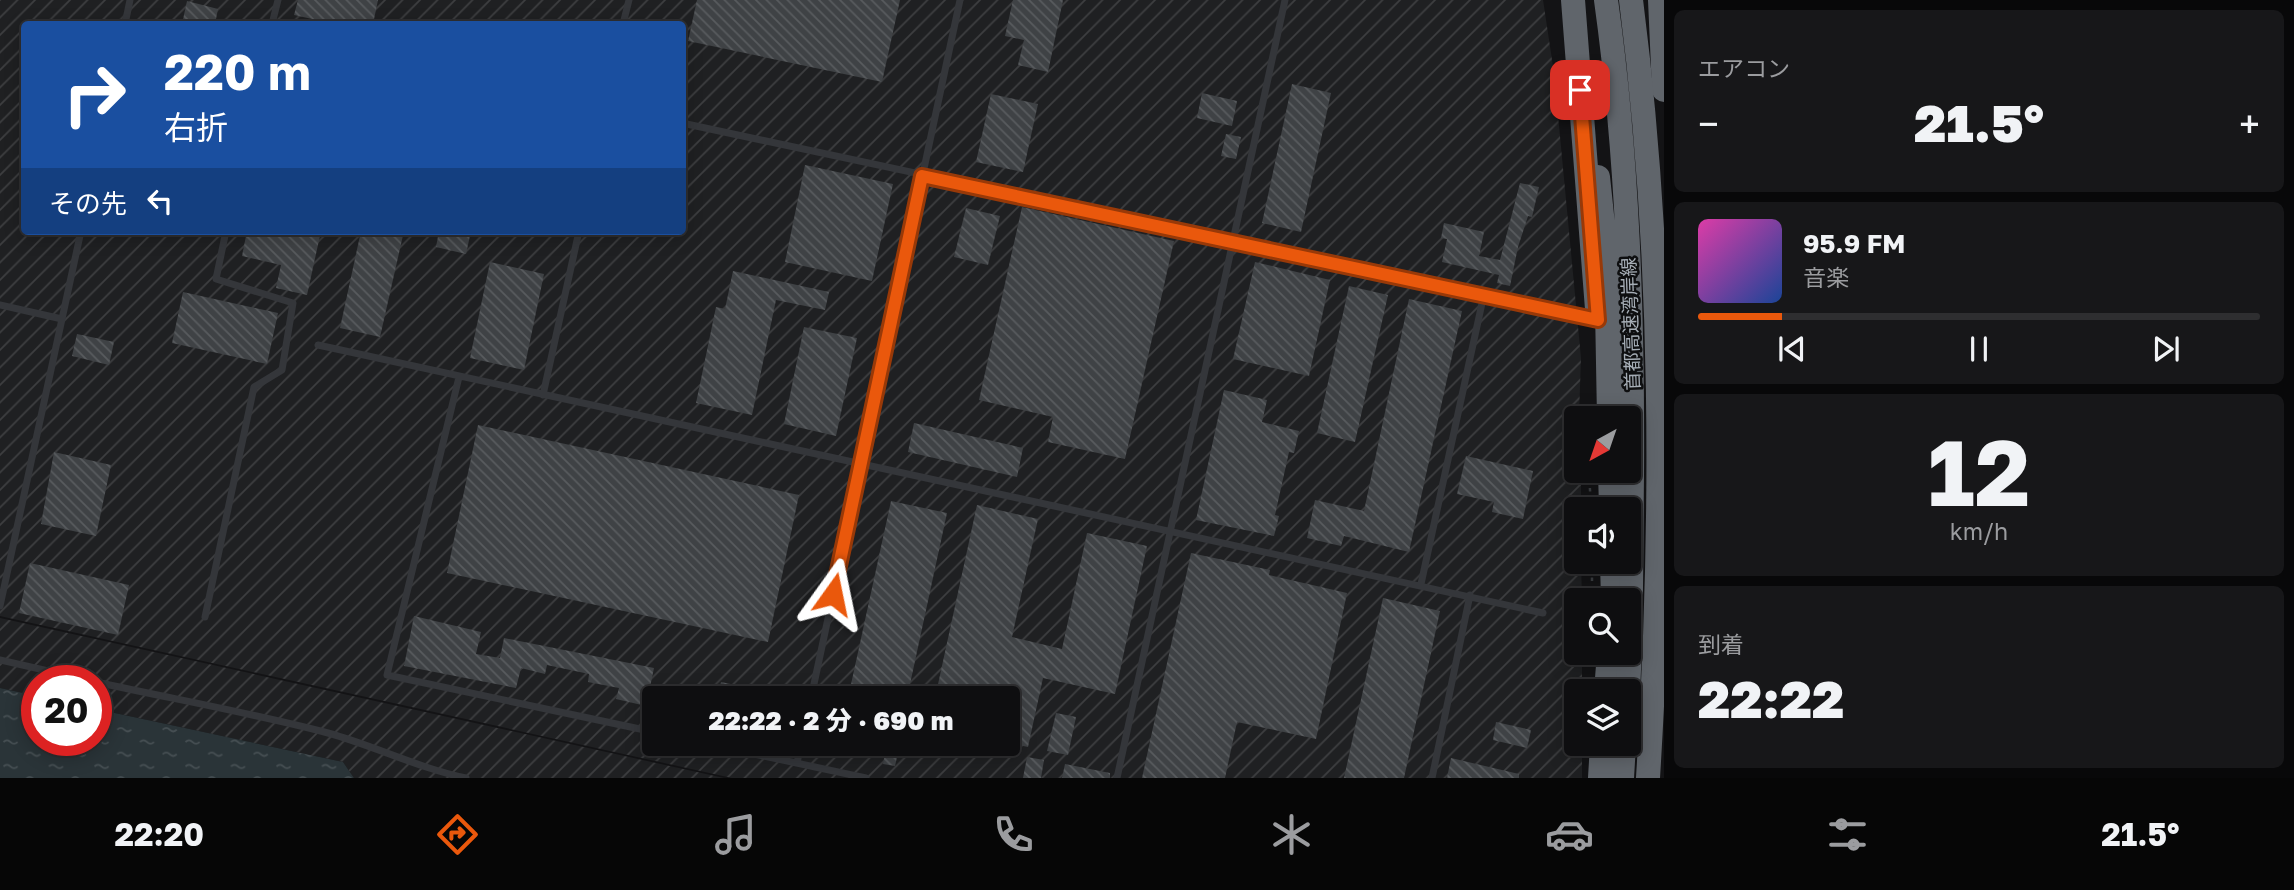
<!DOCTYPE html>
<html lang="ja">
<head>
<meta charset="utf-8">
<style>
	:root { --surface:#0e0e10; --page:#171719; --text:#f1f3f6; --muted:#9b9c9f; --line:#2e2e30; --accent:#ea580c }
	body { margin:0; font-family:"Golos Text","Noto Sans JP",sans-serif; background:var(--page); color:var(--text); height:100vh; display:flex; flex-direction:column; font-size:26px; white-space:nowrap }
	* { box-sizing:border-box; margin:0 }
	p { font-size:23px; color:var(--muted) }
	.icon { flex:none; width:38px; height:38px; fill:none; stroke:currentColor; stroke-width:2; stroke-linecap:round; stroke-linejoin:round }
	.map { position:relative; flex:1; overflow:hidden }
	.drawer { display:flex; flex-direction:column; gap:10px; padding:10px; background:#080809; width:630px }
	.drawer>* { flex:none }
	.banner { position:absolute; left:21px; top:21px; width:665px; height:214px; border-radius:7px; box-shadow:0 4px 18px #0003,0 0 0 2px var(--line); background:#1a4fa0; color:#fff; overflow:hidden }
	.needle { width:46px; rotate:220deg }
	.tools { position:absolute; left:1564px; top:406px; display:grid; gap:14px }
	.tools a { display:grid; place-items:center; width:77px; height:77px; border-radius:7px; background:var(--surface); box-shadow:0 4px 18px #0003,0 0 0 2px var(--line); font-size:35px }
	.speed { position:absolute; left:21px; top:665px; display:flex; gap:14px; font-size:35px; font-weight:700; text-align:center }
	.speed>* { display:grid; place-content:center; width:91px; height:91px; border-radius:50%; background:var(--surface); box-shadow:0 4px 18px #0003,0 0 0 2px var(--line); line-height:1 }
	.speed .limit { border:10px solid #d22; background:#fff; color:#111 }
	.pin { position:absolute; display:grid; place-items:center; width:60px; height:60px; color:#fff; margin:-30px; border-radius:14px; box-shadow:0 4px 10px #0006 }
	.me { position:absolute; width:77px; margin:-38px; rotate:12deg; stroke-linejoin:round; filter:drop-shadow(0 0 5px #0008) }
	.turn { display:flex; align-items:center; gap:24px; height:147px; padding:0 28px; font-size:32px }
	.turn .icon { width:91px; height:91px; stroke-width:2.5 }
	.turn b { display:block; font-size:49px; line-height:60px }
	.then { display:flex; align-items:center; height:66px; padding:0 28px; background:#0003; gap:14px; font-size:26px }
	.big { font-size:52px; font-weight:800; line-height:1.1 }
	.drawer .card { flex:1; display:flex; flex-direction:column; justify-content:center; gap:10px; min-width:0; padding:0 24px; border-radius:10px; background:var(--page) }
	.drawer .dial { align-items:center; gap:0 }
	.dial b { font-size:91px; line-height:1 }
	.song { display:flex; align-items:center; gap:21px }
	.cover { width:84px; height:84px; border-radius:10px; background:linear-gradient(135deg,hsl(320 70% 55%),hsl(220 70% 35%)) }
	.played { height:7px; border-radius:4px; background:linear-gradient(90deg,var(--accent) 15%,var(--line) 15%) }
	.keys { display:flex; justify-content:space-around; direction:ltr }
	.heat { display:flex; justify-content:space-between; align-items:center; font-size:38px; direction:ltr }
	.trip { position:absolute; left:642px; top:686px; width:378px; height:70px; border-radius:7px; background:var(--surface); box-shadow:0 4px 18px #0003,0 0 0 2px var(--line); font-weight:800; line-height:70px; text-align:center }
	.dock { display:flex; height:112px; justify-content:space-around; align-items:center; background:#060606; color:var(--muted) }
	.dock .icon { width:49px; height:49px }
	.dock .on { color:var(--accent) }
	.dock b { font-size:32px; color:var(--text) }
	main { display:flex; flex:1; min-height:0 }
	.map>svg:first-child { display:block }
</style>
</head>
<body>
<main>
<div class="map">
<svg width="1664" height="778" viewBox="0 0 1664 778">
	<defs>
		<pattern id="industrial-furrows" width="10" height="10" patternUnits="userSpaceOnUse" patternTransform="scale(1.75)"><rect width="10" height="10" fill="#1f2022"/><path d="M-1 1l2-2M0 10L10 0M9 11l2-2" fill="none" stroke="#3d3e40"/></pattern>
		<pattern id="water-ripples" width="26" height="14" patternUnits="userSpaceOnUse" patternTransform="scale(1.75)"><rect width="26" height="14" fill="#2a3438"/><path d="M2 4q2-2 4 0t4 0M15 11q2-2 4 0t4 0" fill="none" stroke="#464f53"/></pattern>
		<pattern id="building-back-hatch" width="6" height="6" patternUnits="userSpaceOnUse" patternTransform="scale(1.75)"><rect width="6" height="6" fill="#3f4245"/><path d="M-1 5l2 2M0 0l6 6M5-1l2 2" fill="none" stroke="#585b5e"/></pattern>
	</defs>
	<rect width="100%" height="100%" fill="#131315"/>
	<!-- industrial -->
	<path fill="url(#industrial-furrows)" fill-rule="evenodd" d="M 0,0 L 1543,0 L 1554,73 L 1581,358 L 1577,471 L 1581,471 L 1581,509 L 1577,509 L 1577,562 L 1581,562 L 1582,600 L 1577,600 L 1577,653 L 1582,653 L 1582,691 L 1577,691 L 1577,744 L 1582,744 L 1582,778 L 732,778 L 0,616 ZM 24,24 L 682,24 L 682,231 L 24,231 ZM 654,698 L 1008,698 L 1008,744 L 654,744 Z
		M 0,618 L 724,778 L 354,778 L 343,762 L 96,709 L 96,681 L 37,681 L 37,696 L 0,688 Z"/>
	<!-- water -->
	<path fill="url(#water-ripples)" d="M 0,688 L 37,696 L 37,740 L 96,740 L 96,709 L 343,762 L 354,778 L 0,778 Z"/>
	<!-- building -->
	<path fill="url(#building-back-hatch)" d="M 298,0 L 378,0 L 373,24 L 335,24 L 294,15 Z
		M 697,0 L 900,0 L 882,82 L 688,41 Z
		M 1013,0 L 1063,0 L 1048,72 L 1018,65 L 1024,40 L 1005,36 Z
		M 187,1 L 218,9 L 215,24 L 182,24 Z
		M 1292,84 L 1331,93 L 1301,232 L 1262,223 Z
		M 1202,93 L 1237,101 L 1232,126 L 1197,118 Z
		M 991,94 L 1038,104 L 1023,172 L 976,162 Z
		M 1226,134 L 1241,137 L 1236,159 L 1221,156 Z
		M 805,165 L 893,184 L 872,281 L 785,262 Z
		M 1520,183 L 1539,187 L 1532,217 L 1528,216 L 1518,247 L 1510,286 L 1497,283 L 1499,275 L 1442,262 L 1447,239 L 1441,238 L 1444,223 L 1484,232 L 1479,256 L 1500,260 Z
		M 1022,207 L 1174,241 L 1125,459 L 1048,442 L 1053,417 L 979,400 Z
		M 966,208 L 1000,216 L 988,265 L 954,257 Z
		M 247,231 L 288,236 L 289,231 L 321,231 L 307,295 L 276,288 L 281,265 L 242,256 Z
		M 361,231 L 404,231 L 380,337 L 340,328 Z
		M 439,231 L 471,231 L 466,254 L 436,247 Z
		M 490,262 L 544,274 L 524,370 L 470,358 Z
		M 1255,262 L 1330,280 L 1309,376 L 1233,359 Z
		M 733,271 L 829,292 L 825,310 L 776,300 L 752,415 L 696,403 L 716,307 L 725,309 Z
		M 1349,286 L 1388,295 L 1355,442 L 1317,433 Z
		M 183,292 L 278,313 L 267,364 L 172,343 Z
		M 1409,299 L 1462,311 L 1409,552 L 1344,536 L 1341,546 L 1307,538 L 1315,500 L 1364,511 Z
		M 804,327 L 857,338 L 836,436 L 784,424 Z
		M 77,334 L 114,342 L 109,365 L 72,356 Z
		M 1224,390 L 1267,400 L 1262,422 L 1299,431 L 1294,453 L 1289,452 L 1275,515 L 1279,516 L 1274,536 L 1196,520 Z
		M 914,423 L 1023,448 L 1017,477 L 908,452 Z
		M 478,425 L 799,495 L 768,642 L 447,573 Z
		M 54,452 L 111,465 L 96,536 L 41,524 Z
		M 1466,456 L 1533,471 L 1523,519 L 1492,512 L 1494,502 L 1457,494 Z
		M 891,501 L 947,513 L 907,698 L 848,698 Z
		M 977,505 L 1038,519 L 1012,637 L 1062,649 L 1087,533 L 1147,546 L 1115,694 L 1043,678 L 1028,747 L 1008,743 L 1008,698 L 935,698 Z
		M 1191,553 L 1270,570 L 1269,575 L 1347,593 L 1316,739 L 1237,722 L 1225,778 L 1142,778 Z
		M 30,563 L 129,585 L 118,635 L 19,613 Z
		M 1383,598 L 1440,611 L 1404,778 L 1344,778 Z
		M 414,616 L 481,632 L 476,654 L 500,658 L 504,638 L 654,668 L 646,706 L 616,699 L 619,688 L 588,682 L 589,674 L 547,665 L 545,674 L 521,668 L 516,688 L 404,666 Z
		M 721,682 L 745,687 L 743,698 L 717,698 Z
		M 1056,713 L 1076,717 L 1068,755 L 1047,751 Z
		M 1496,722 L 1531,730 L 1527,748 L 1493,740 Z
		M 887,744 L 900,744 L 895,766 L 883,764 Z
		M 1027,757 L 1044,760 L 1041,778 L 1023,778 Z
		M 1451,758 L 1519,774 L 1519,778 L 1447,778 Z
		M 1065,764 L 1110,773 L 1110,778 L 1062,778 Z"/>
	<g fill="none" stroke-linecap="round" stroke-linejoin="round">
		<!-- path -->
		<path stroke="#3a3d41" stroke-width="2.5" stroke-dasharray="3.5 5" stroke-linecap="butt" d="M 1589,471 L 1591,509
			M 1592,569 L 1592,600"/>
		<!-- lane -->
		<path stroke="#34363a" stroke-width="7" d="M 125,24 L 130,0
			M 272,24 L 278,0
			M 623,24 L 629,0
			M 682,123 L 1597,319
			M 0,305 L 62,319
			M 318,345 L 1543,613
			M 459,377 L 387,675 L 654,732
			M 543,395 L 579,231
			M 1421,584 L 1484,294
			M 0,606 L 81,231
			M 205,617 L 254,387 L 282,370 L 293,303 L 216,279 L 226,231
			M 0,660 L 92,681
			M 96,682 C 173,699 252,713 328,733 C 375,746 418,768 466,778
			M 811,698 L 960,0
			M 708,744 L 866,778
			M 797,763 L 801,744
			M 1117,778 L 1285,0
			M 1432,778 L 1470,595"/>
		<!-- highway -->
		<path stroke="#60656b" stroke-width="24" d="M 1573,0 L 1597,309
			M 1660,0 L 1664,90
			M 1612,562 L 1613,600
			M 1606,691 L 1609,653
			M 1600,778 L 1602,744
			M 1622,778 L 1624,744"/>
		<!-- path-bridge -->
		<path stroke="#3a3d41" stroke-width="2.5" stroke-dasharray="3.5 5" stroke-linecap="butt" d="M 1589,471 L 1591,483"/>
		<!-- highway-bridge -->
		<path stroke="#60656b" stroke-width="24" d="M 1606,0 C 1628,158 1633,319 1632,478 C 1631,549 1632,620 1628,691
			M 1631,0 C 1664,258 1664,518 1648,778
			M 1598,177 L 1606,253 L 1609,418
			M 1610,471 L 1611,509"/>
	</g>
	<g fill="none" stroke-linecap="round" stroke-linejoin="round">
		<defs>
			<path id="route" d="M 833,594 L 922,176 L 1598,320 L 1580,90"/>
		</defs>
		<!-- route casing -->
		<use href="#route" stroke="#983908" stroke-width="18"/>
		<!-- route -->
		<use href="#route" stroke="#ea580c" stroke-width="12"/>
	</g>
	<g text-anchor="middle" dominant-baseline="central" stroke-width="5" stroke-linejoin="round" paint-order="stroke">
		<!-- street labels -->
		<g font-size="19" fill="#a5adb5" stroke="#0e0f10">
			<text transform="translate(1630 324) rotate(-92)">首都高速湾岸線</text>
		</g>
	</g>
</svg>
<div class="tools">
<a><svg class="needle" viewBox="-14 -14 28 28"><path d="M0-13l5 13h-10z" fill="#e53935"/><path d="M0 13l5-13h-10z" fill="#9b9c9f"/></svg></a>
<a><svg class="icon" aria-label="sound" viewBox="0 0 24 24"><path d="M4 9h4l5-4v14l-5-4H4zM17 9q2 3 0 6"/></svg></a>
<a><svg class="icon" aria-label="search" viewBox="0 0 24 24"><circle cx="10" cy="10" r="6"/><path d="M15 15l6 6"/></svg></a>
<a><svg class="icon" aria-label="layers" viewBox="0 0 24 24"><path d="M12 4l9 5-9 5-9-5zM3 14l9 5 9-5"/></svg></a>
</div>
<div class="speed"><div class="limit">20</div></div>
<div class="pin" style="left:1580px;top:90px;background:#d93025"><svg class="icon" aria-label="arrive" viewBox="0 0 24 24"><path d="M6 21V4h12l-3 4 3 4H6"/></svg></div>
<svg class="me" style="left:833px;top:594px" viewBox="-20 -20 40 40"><path d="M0-17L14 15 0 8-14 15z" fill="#ea580c" stroke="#fff" stroke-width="4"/></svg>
<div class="trip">22:22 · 2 分 · 690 m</div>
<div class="banner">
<div class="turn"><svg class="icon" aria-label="right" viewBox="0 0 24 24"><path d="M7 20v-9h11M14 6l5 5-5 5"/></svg><div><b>220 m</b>右折</div></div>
<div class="then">その先<svg class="icon" aria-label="left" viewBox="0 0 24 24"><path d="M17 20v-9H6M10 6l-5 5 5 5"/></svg></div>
</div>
</div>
<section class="drawer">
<div class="card"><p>エアコン</p>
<div class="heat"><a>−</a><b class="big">21.5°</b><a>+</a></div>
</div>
<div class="card">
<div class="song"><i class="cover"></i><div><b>95.9 FM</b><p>音楽</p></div></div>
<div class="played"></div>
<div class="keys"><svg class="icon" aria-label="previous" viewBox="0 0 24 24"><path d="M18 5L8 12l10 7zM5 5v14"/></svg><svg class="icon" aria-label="pause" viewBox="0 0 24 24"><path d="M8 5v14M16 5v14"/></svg><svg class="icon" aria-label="next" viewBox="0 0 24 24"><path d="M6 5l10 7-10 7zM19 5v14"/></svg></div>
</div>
<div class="card dial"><b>12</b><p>km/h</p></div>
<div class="card"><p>到着</p><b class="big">22:22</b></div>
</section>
</main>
<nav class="dock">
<b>22:20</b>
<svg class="icon on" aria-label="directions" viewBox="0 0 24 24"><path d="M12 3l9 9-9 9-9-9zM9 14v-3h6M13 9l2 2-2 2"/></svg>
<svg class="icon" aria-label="music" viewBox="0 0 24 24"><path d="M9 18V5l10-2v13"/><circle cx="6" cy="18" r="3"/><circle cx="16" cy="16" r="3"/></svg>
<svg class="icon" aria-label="phone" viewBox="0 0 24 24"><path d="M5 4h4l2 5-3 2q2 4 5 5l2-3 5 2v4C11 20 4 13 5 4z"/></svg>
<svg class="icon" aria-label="climate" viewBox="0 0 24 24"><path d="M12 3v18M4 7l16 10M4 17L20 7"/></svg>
<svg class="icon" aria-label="car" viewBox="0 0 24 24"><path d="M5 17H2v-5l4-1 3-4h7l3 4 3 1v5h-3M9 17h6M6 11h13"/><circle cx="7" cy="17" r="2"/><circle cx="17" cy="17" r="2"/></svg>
<svg class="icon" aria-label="filters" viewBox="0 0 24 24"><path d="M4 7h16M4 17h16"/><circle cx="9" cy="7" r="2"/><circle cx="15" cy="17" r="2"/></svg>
<b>21.5°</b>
</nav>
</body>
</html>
